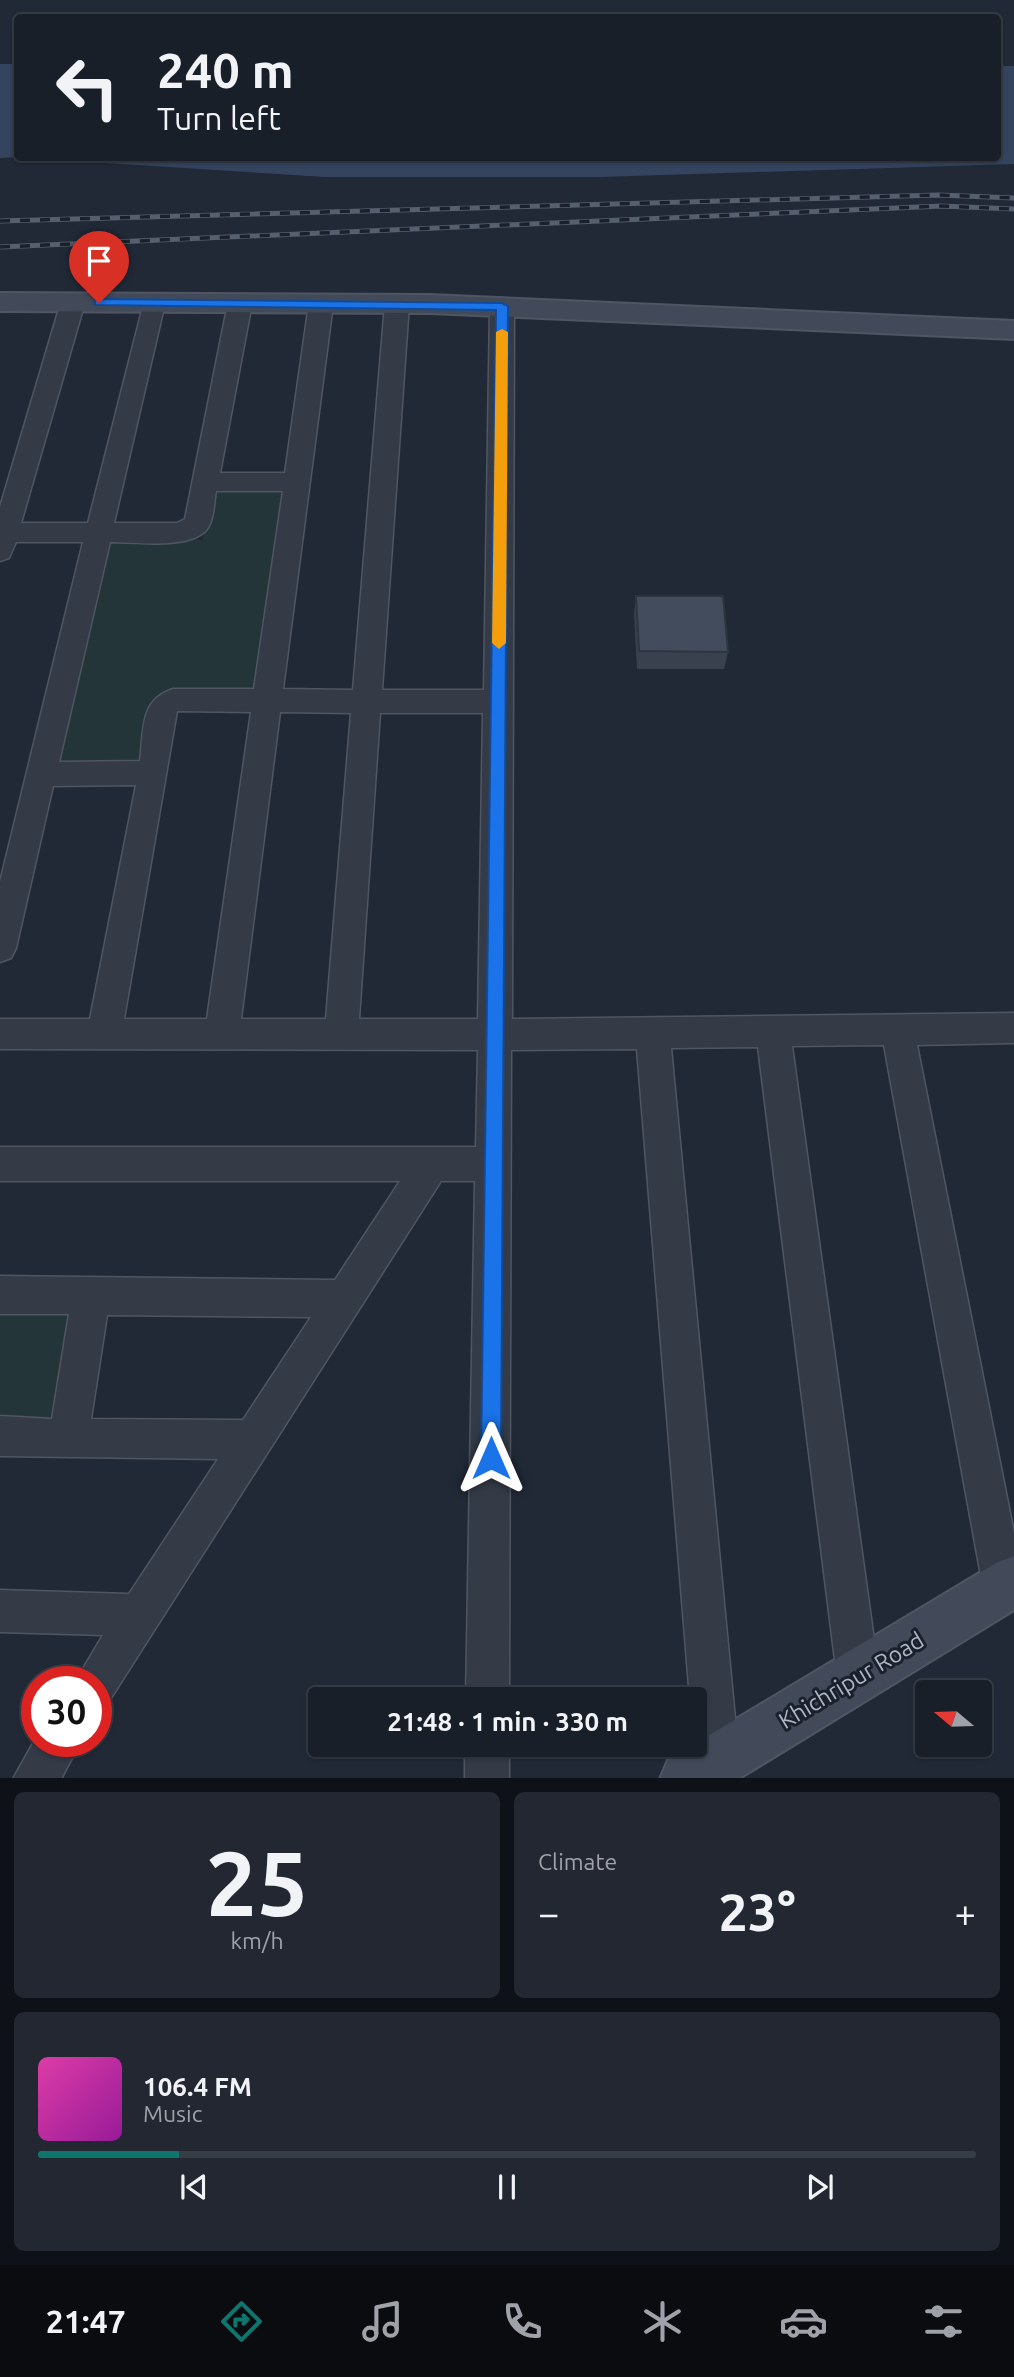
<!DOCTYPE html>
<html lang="en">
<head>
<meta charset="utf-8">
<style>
	:root { --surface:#191f29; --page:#222731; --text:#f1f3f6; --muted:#9fa2a8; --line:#373d46; --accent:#0f766e }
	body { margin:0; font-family:Ubuntu,sans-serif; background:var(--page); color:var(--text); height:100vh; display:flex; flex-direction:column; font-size:26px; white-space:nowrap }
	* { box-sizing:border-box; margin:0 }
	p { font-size:23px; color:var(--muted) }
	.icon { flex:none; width:38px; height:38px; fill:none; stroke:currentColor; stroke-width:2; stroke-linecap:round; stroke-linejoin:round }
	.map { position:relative; height:1778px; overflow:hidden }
	.details { display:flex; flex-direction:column; gap:14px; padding:14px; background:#0e1117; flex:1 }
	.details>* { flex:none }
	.top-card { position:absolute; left:14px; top:14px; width:987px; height:147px; border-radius:7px; box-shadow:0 2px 5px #0004,0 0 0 2px var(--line); background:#191f29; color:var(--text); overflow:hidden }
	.needle { width:46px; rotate:289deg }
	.tools { position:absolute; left:915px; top:1680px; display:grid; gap:14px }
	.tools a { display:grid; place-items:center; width:77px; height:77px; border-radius:7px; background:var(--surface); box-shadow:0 2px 5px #0004,0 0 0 2px var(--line); font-size:35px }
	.speed { position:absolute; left:21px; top:1666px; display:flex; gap:14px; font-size:35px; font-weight:700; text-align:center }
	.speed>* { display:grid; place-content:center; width:91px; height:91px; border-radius:50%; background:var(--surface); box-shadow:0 2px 5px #0004,0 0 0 2px var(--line); line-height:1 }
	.speed .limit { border:10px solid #d22; background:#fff; color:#111 }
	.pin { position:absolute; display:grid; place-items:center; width:60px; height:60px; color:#fff; margin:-72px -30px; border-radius:50% 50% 50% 0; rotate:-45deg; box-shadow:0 0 7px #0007 }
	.pin .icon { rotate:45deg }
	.me { position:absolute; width:77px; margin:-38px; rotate:0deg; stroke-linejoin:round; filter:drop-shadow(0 0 5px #0008) }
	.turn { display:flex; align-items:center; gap:24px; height:147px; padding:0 28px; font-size:32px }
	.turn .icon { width:91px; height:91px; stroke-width:2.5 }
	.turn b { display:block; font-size:49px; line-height:60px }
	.big { font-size:52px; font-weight:700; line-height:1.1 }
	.details .widget { flex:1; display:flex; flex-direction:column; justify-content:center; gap:10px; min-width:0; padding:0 24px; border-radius:10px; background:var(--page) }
	.details .dial { align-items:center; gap:0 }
	.dial b { font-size:91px; line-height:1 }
	.song { display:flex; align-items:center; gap:21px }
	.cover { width:84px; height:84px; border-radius:10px; background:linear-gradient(135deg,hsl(320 70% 55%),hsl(300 70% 35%)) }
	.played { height:7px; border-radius:4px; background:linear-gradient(90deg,var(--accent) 15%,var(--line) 15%) }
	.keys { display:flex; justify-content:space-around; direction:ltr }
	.heat { display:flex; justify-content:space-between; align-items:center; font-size:38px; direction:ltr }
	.details .tiles { flex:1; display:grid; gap:14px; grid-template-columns:1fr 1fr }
	.widget:last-child { grid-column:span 2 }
	.trip { position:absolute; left:308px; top:1687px; width:399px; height:70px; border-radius:7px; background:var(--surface); box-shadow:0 2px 5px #0004,0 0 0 2px var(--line); font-weight:700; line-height:70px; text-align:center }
	.dock { display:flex; height:112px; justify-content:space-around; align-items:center; background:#0a0c10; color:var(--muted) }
	.dock .icon { width:49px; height:49px }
	.dock .selected { color:var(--accent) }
	.dock b { font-size:32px; color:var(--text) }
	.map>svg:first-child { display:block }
</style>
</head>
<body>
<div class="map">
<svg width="1014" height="1779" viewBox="0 0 1014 1779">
	<rect width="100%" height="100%" fill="#212937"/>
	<!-- green -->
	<path fill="#233538" d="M 212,487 L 287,487 L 258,695 L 159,694 L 146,765 L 54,764 L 106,540 L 203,540 Z
		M 0,1309 L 78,1310 L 58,1424 L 0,1423 Z"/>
	<!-- water -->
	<path fill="#35445e" d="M 0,64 L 17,64 L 17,157 L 0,158 Z
		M 998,66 L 1014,66 L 1014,164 L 600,177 L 325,177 L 27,158 L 998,158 Z"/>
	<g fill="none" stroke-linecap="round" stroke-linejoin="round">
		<defs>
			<path id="street" d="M 73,295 L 81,297 L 85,302 L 21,523 L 88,523 L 145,298 L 153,296 L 161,298 L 165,303 L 114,523 L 177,523 L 185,519 L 228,303 L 232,298 L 240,296 L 248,298 L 252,303 L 220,473 L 285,473 L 309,304 L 313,299 L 321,297 L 329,299 L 333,304 L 283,689 L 353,690 L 385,304 L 389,299 L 397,297 L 405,299 L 409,304 L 382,690 L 484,690 L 490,307 L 494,302 L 502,300 L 510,302 L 514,307 L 512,1019 L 1014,1013 L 1014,1043 L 917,1045 L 1014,1533 L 1014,1604 L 1004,1608 L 989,1602 L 983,1587 L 884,1045 L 792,1046 L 879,1676 L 873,1691 L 858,1697 L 843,1691 L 837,1676 L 758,1047 L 671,1048 L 739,1760 L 733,1776 L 725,1779 L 701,1776 L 695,1760 L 695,1699 L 690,1699 L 637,1049 L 511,1050 L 509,1699 L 466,1699 L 475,1181 L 441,1181 L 111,1698 L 96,1704 L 96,1682 L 75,1682 L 103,1635 L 0,1632 L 0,1590 L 129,1594 L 218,1459 L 0,1456 L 0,1416 L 52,1419 L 69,1314 L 0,1314 L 0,1276 L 335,1280 L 400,1181 L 0,1181 L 0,1147 L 476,1147 L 478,1050 L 0,1049 L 0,1019 L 90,1019 L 136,785 L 53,786 L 16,948 L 11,958 L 0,962 L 0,882 L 83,542 L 16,542 L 9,558 L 0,561 L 0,507 L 61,302 L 65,297 ZM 216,491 L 283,491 L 254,689 L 173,689 C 139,700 144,730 140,761 L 59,762 L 110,542 C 134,542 191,550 207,529 C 214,520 214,502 216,491 ZM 177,711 L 251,712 L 207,1019 L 124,1019 ZM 280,712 L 351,713 L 326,1019 L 241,1019 ZM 380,713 L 483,713 L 478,1019 L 359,1019 ZM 107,1315 L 311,1317 L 243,1420 L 91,1419 Z
				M 37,1736 L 37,1741 L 81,1741 L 61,1779 L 13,1779 Z
				M 465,1745 L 509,1745 L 509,1779 L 465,1779 Z"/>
			<path id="secondary" d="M 0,293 L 430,295 L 1014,321 L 1014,339 L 430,313 L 0,311 Z
				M 1014,1556 L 1014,1610 L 738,1779 L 660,1779 L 668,1760 L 996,1563 Z"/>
		</defs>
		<!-- street casing -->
		<use href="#street" stroke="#4f5662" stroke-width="3"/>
		<!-- secondary casing -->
		<use href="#secondary" stroke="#4f5662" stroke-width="4"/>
		<!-- street -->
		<use href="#street" fill="#343b47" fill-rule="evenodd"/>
		<!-- secondary -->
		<use href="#secondary" fill="#424a5a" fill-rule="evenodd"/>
		<defs>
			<path id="rail" d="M 0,221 L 939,195 L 1014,198
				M 0,247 L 942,206 L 1014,209"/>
		</defs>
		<!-- rail casing -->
		<use href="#rail" stroke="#565f6e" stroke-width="5"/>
		<!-- rail -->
		<use href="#rail" stroke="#1a212c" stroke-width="3.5" stroke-dasharray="10" stroke-linecap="butt"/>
	</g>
	<!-- wall -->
	<path fill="#39414f" d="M 636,596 L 728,652 L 724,669 L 637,669 L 634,614 Z"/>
	<!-- building -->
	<path fill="#424c5c" stroke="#2e3540" stroke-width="2" d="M 636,596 L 723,596 L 728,652 L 639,651 Z"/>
	<!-- route -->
	<path fill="#1a73e8" stroke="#114b97" stroke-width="2" d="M 99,299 L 502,303 L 508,306 L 501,1458 L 498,1466 L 491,1468 L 483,1466 L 481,1458 L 496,310 L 95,305 L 95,300 Z"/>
	<!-- slow -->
	<path fill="#f59e0b" d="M 502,329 L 508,332 L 506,643 L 499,649 L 492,643 L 496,332 Z"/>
	<g text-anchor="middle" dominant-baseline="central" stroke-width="6" stroke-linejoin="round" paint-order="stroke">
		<!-- near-street labels -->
		<g font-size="23" fill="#aeb6c4" stroke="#1a212c">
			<text transform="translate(851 1680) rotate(-31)">Khichripur Road</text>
		</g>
	</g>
</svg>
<div class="tools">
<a><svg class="needle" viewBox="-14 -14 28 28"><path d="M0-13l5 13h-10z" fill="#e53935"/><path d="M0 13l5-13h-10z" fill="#9fa2a8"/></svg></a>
</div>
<div class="speed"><div class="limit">30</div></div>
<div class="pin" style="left:99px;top:303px;background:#d93025"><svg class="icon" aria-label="arrive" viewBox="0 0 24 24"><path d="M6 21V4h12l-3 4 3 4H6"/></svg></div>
<svg class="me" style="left:491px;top:1458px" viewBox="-20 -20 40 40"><path d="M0-17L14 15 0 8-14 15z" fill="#1a73e8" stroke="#fff" stroke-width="4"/></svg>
<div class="trip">21:48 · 1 min · 330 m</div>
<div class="top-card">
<div class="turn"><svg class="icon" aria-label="left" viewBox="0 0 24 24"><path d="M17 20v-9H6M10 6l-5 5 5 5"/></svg><div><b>240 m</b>Turn left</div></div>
</div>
</div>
<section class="details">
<div class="tiles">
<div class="widget dial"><b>25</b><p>km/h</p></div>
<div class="widget"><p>Climate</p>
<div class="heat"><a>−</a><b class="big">23°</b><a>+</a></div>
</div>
<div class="widget">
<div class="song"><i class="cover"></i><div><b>106.4 FM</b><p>Music</p></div></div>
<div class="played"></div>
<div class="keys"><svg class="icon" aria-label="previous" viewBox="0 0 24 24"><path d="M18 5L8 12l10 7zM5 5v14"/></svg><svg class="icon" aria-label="pause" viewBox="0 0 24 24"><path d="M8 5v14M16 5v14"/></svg><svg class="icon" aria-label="next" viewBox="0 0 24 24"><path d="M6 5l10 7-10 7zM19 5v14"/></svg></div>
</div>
</div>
</section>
<nav class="dock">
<b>21:47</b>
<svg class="icon selected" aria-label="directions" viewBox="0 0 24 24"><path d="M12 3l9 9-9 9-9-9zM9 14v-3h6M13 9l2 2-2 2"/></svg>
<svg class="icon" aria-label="music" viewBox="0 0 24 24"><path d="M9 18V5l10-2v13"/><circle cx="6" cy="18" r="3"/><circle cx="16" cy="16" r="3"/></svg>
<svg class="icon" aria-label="phone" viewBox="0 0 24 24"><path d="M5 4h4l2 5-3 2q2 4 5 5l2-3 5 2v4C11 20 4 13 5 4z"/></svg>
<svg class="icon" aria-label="climate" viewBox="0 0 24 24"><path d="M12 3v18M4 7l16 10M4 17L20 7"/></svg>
<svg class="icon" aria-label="car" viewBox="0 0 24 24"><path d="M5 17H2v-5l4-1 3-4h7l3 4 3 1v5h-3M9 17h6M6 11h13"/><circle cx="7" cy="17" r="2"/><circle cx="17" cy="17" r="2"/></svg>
<svg class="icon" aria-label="filters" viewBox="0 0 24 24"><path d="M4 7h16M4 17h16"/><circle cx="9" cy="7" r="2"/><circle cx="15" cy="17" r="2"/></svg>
</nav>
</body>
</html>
